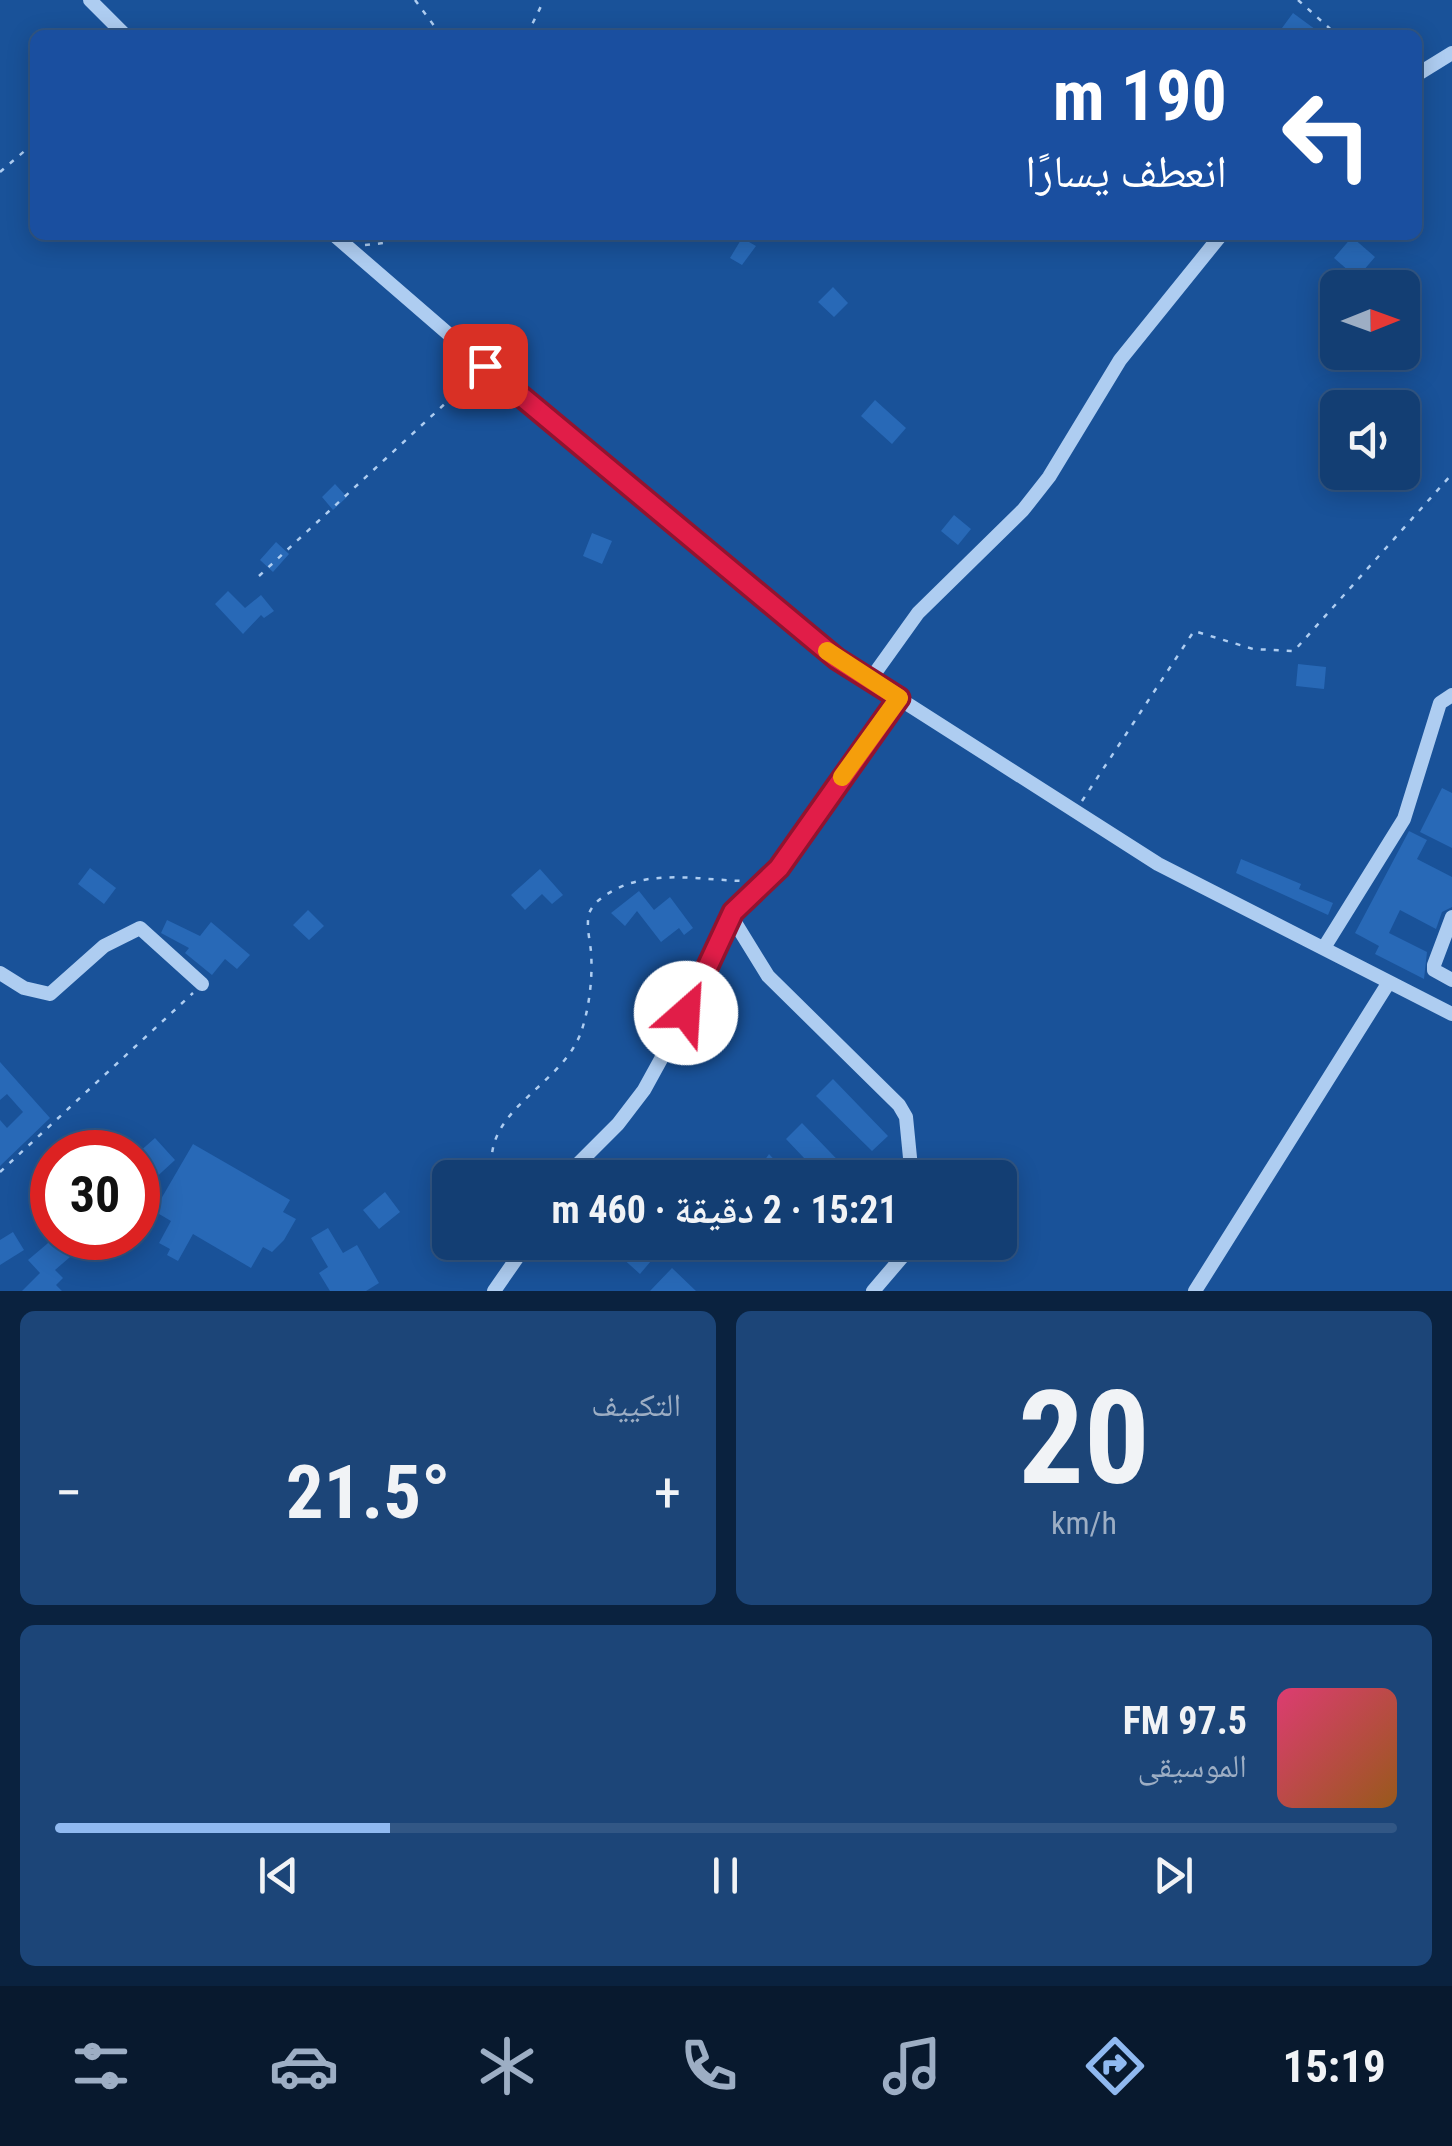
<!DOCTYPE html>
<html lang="ar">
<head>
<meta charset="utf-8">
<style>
	:root { --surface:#133e73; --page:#1c4578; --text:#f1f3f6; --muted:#9daec4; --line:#325785; --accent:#90b9f0 }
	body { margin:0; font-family:"Roboto Condensed","Noto Naskh Arabic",sans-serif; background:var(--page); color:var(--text); direction:rtl; height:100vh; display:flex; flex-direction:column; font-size:38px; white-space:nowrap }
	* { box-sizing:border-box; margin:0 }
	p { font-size:32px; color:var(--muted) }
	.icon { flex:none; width:55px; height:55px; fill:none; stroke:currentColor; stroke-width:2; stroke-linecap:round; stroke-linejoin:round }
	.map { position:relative; height:1291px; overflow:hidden; direction:ltr }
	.drawer { display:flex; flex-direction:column; gap:20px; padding:20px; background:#0a223f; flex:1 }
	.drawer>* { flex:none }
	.top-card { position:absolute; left:30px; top:30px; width:1392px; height:210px; border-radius:15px; box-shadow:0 5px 25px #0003,0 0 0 2px var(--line); direction:rtl; background:#1a4fa0; color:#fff; overflow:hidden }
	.needle { width:65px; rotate:89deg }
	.controls { position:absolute; left:1320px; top:270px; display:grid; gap:20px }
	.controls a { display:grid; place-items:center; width:100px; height:100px; border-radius:15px; background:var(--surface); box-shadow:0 5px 25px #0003,0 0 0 2px var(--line); font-size:50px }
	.speed { position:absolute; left:30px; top:1130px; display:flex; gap:20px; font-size:50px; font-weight:700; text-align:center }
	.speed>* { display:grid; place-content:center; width:130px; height:130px; border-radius:50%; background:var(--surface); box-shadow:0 5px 25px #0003,0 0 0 2px var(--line); line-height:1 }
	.speed .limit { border:15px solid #d22; background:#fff; color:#111 }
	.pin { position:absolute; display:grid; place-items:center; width:85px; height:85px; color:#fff; margin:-42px; border-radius:20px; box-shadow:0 5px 15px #0006 }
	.me { position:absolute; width:110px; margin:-55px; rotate:26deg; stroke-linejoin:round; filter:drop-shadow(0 0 8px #0008) }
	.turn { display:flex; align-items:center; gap:35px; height:210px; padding:0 30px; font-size:45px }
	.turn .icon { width:130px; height:130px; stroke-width:2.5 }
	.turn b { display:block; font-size:70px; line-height:85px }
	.big { font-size:75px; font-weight:700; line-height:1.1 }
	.drawer .tile { flex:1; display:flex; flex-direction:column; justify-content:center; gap:15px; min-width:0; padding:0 35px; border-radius:15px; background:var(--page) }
	.drawer .dial { align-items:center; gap:0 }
	.dial b { font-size:130px; line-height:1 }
	.song { display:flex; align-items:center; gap:30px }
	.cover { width:120px; height:120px; border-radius:15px; background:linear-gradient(135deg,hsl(340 70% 55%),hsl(30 70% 35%)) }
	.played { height:10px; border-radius:5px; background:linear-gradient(90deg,var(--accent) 25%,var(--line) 25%) }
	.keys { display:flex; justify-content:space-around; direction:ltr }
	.heat { display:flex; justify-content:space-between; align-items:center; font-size:55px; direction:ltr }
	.drawer .tiles { flex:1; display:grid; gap:20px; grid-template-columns:1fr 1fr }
	.tile:last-child { grid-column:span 2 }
	.trip { position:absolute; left:432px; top:1160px; width:585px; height:100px; border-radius:15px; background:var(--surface); box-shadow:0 5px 25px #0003,0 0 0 2px var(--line); font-weight:700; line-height:100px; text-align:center; direction:rtl }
	.tabs { display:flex; height:160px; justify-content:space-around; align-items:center; background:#08192e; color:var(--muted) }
	.tabs .icon { width:70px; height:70px }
	.tabs .active { color:var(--accent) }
	.tabs b { font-size:45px; color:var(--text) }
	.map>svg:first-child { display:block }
</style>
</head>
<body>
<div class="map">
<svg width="1452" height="1291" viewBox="0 0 1452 1291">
	<rect width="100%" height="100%" fill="#195299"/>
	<!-- building -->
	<path fill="#2869b7" d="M 1293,13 L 1323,35 L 1291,35 L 1282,28 Z
		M 1352,237 L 1375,257 L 1357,278 L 1334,258 Z
		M 742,238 L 756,246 L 742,265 L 730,258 Z
		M 833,287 L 848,303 L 834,317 L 818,302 Z
		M 461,359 L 478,374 L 467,386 L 450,371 Z
		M 875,400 L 906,428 L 892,444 L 861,416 Z
		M 335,484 L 347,497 L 333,510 L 322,497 Z
		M 954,515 L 971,529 L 958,545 L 941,531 Z
		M 592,533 L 612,541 L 602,564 L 583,556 Z
		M 276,542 L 289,554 L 273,572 L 260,560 Z
		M 228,591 L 245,608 L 261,595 L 274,611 L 264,618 L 261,615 L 243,634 L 215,604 Z
		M 1298,664 L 1326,667 L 1324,689 L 1296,686 Z
		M 1442,788 L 1452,793 L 1452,848 L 1420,832 Z
		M 1409,831 L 1427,840 L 1417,859 L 1452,877 L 1452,907 L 1442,912 L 1436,929 L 1400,910 L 1389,933 L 1427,952 L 1424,979 L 1375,954 L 1379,946 L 1355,933 Z
		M 1241,859 L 1301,884 L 1299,889 L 1333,903 L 1328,915 L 1236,873 Z
		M 90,868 L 116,888 L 104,904 L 78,884 Z
		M 540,869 L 563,895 L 552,904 L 542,894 L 525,910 L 511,895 Z
		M 639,891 L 654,910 L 670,897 L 693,928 L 684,935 L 679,928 L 661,942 L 637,911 L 625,926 L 611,913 Z
		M 308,910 L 324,926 L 309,940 L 293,925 Z
		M 167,920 L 200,936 L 211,922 L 250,955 L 237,969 L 225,959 L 212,975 L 185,953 L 189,948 L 161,933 Z
		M 0,1062 L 50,1118 L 0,1166 L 0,1120 L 7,1128 L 23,1112 L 7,1094 L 0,1100 Z
		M 833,1079 L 888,1136 L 872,1151 L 816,1096 Z
		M 802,1123 L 855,1178 L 823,1178 L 786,1139 Z
		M 155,1138 L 175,1160 L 138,1194 L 138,1153 Z
		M 193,1144 L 290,1200 L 283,1212 L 296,1219 L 284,1240 L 272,1252 L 263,1247 L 251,1268 L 193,1234 L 178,1261 L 167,1255 L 170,1249 L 159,1243 L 171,1221 L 154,1211 Z
		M 769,1154 L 791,1178 L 752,1178 Z
		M 385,1192 L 400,1212 L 379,1229 L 363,1210 Z
		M 328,1228 L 343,1253 L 357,1245 L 379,1283 L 366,1291 L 330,1291 L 319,1273 L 328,1267 L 311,1238 Z
		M 13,1232 L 24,1250 L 0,1265 L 0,1240 Z
		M 54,1238 L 92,1238 L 55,1270 L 63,1278 L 56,1285 L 62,1291 L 22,1291 L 40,1273 L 28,1260 Z
		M 631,1242 L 667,1242 L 640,1274 L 620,1256 Z
		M 672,1268 L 696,1291 L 650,1291 Z"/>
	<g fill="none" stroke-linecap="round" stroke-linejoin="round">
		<!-- path -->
		<path stroke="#aecdf1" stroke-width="2.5" stroke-dasharray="5 8" stroke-linecap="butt" d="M 415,0 L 441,35
			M 1298,0 L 1337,35
			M 527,35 L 544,0
			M 0,172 L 35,142
			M 365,245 L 384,243 L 390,235
			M 259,576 L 477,374
			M 1082,801 L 1194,631 L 1253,649 L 1294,651 L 1452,474
			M 0,1172 L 193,993
			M 494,1178 C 477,1112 558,1089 580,1035 C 589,1011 593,978 591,952 C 590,940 586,926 589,914 C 591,907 597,901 603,897 C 644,867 697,880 744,881"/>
		<!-- minor -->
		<path stroke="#aecdf1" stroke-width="14" d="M 90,0 L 125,35
			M 1418,74 L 1452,53
			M 334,235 L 622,484 L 837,659 L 1158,864 L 1452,1014
			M 870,680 L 918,613 L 1023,510 L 1049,477 L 1120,360 L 1221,235
			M 899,698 L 779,868 L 731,916 L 768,976 L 899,1105 L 906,1117 L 912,1178
			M 1452,917 L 1434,965 L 1434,970 L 1452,980
			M 1325,946 L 1404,819 L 1440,703 L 1452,695
			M 0,973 L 24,988 L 50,994 L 104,946 L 140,928 L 202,984
			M 564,1178 L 618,1124 L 644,1090 L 704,981 L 717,938 L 731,916
			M 494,1291 L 528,1242
			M 873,1291 L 915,1242
			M 1195,1291 L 1389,982"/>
	</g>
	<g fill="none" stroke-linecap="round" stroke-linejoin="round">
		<defs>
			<path id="route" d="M 485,366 L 837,659 L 899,698 L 779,868 L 733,912 L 686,1013"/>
		</defs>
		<!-- route casing -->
		<use href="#route" stroke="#92132f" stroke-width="25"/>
		<!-- route -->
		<use href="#route" stroke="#e11d48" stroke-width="18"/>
		<!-- slow -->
		<path stroke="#f59e0b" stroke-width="18" d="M 827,651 L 899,698 L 842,777"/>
	</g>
</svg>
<div class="controls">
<a><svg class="needle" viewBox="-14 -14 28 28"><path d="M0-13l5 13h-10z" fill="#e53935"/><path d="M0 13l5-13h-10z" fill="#9daec4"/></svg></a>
<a><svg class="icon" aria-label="sound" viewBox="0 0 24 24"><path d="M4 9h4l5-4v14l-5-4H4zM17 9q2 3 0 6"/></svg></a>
</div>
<div class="speed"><div class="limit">30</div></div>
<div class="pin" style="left:485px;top:366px;background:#d93025"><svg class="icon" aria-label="arrive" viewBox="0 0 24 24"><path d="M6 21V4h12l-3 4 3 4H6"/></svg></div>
<svg class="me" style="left:686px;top:1013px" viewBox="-20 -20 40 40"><circle r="19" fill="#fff"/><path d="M0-13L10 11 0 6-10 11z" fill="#e11d48"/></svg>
<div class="trip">15:21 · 2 دقيقة · 460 m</div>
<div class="top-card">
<div class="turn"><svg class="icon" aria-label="left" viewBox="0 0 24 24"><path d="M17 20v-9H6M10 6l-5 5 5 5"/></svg><div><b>190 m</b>انعطف يسارًا</div></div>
</div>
</div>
<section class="drawer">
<div class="tiles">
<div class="tile dial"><b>20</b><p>km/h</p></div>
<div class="tile"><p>التكييف</p>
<div class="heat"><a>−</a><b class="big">21.5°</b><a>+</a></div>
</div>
<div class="tile">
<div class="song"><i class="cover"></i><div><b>97.5 FM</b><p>الموسيقى</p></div></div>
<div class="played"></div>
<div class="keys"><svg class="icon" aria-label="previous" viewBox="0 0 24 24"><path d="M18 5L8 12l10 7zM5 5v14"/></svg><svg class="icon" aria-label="pause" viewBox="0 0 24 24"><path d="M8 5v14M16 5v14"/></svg><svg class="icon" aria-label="next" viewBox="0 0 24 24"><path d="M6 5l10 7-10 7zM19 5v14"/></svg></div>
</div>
</div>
</section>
<nav class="tabs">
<b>15:19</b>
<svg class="icon active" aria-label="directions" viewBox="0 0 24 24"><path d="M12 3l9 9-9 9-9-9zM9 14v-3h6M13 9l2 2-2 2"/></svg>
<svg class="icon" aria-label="music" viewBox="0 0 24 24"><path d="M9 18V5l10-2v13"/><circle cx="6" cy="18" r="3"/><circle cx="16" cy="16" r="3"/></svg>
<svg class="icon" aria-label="phone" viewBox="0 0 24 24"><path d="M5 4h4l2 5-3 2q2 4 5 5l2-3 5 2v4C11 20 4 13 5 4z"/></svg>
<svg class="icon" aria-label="climate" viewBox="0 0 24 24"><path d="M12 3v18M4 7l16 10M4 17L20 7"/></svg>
<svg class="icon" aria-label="car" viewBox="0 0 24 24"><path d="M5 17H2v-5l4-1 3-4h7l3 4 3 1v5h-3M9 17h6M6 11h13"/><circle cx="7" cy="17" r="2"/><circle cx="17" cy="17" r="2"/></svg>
<svg class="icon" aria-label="filters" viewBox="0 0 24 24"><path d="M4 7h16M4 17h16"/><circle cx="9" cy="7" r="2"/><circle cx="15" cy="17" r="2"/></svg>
</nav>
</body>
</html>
